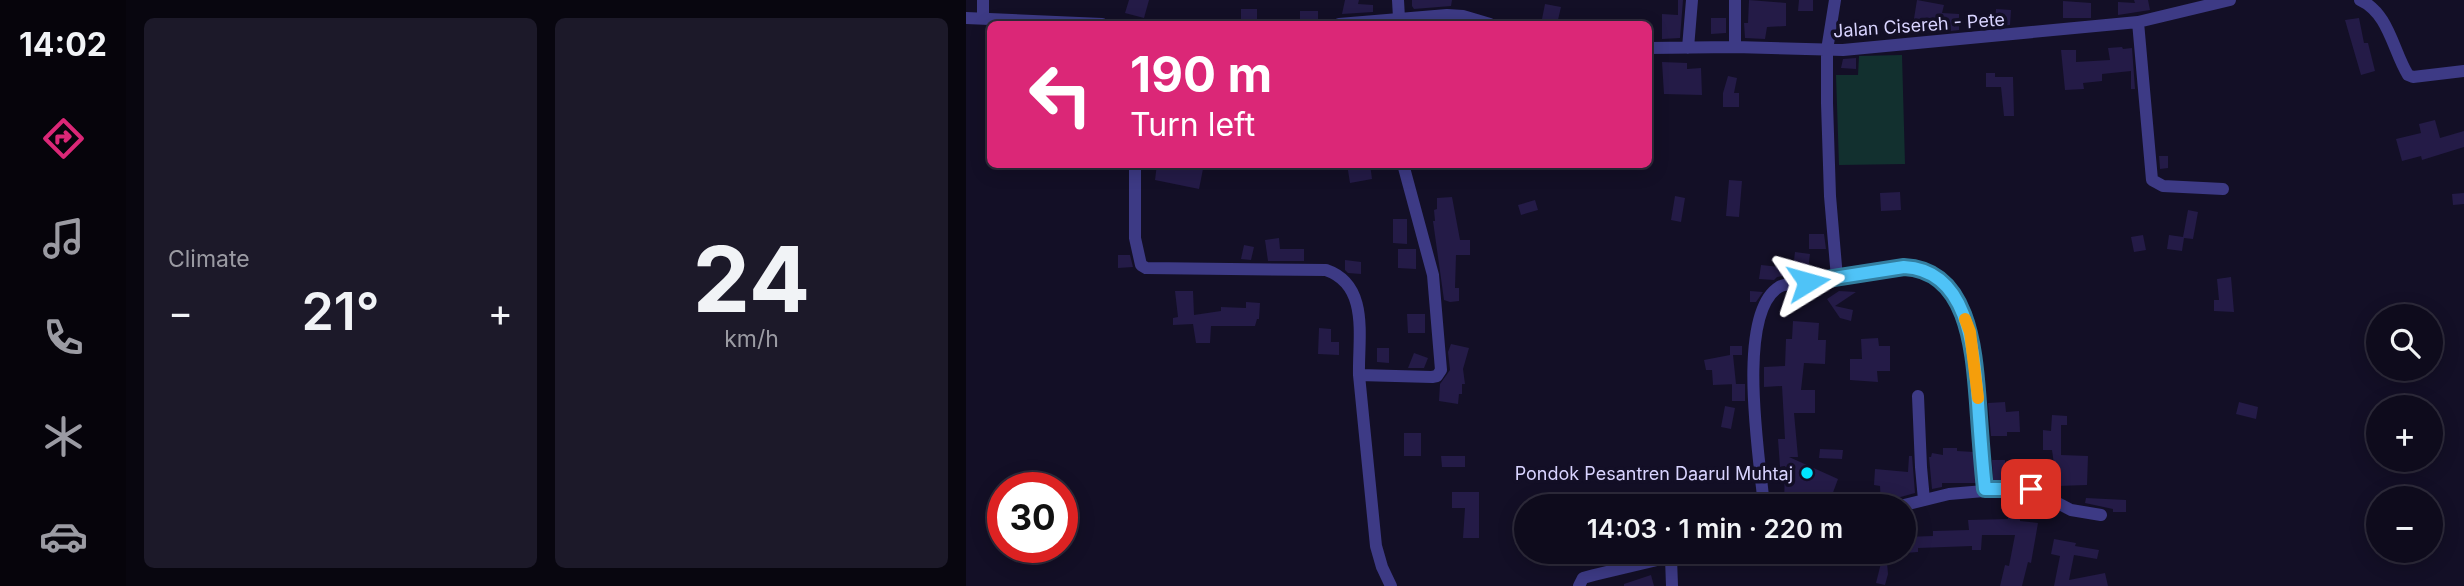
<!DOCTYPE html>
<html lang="en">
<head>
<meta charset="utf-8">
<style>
	:root { --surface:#0e0b1c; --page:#1c1929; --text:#f1f3f6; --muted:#9b9ba3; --line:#2e2b3b; --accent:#db2777 }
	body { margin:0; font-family:Inter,sans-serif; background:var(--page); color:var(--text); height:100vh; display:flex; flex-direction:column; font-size:26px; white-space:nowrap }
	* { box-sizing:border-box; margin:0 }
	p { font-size:23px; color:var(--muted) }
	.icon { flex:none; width:38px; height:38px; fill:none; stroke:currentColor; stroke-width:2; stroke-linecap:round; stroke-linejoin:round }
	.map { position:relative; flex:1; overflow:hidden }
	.panel { display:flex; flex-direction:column; gap:18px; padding:18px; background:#08060f; width:840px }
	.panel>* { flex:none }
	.banner { position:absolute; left:21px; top:21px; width:665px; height:147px; border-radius:10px; box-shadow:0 4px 18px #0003,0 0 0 2px var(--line); background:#db2777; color:#fff; overflow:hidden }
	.tools { position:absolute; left:1400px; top:304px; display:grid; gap:14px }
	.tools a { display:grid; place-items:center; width:77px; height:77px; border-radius:50%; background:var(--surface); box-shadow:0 4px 18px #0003,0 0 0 2px var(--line); font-size:35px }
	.speed { position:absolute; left:21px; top:472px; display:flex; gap:14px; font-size:35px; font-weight:700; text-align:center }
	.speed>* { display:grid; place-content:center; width:91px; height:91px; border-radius:50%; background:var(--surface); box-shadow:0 4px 18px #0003,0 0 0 2px var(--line); line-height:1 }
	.speed .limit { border:10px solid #d22; background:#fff; color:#111 }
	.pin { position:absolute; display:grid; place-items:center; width:60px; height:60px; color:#fff; margin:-30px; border-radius:14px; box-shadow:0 4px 10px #0006 }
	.me { position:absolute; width:77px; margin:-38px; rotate:82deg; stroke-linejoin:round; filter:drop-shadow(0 0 5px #0008) }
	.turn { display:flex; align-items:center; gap:24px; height:147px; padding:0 28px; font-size:32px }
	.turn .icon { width:91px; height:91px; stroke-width:2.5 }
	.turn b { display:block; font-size:49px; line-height:60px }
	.big { font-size:52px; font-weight:600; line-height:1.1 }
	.panel .card { flex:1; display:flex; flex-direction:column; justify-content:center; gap:10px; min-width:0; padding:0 24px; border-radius:10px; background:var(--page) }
	.panel .dial { align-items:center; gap:0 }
	.dial b { font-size:91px; line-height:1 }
	.heat { display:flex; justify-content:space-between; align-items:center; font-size:38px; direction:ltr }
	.panel .tiles { flex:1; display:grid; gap:18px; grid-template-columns:repeat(2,1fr) }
	.trip { position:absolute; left:548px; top:494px; width:402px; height:70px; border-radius:35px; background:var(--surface); box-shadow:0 4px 18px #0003,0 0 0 2px var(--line); font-weight:600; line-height:70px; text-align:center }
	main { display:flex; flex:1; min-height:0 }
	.tabs { display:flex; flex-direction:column; width:126px; justify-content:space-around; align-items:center; background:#06040b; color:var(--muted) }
	.tabs .icon { width:49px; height:49px }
	.tabs .selected { color:var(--accent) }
	.tabs b { font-size:32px; color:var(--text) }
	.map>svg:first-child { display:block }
</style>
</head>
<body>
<main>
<nav class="tabs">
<b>14:02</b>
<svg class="icon selected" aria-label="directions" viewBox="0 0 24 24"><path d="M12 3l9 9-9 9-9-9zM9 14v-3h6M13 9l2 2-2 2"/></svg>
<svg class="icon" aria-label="music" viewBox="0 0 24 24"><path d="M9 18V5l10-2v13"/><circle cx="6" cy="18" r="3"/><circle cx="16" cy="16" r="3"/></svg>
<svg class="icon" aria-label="phone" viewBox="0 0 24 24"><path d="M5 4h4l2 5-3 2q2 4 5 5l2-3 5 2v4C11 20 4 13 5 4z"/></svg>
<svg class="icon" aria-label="climate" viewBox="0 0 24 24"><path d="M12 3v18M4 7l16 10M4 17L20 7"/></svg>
<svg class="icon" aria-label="car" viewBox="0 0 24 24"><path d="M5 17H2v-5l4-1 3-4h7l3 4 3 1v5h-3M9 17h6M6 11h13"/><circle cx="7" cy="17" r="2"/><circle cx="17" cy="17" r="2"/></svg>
</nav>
<section class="panel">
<div class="tiles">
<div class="card"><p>Climate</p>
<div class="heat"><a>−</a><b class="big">21°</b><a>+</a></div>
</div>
<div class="card dial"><b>24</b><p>km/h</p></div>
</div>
</section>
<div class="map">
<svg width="1498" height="586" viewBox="0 0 1498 586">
	<rect width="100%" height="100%" fill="#130f26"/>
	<!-- green -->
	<path fill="#12302f" d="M 936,55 L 939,164 L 873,165 L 870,75 L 892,75 L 893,56 Z"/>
	<!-- building -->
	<path fill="#241b47" d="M 163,0 L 183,0 L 178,18 L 159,13 Z
		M 379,0 L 393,0 L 392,4 L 407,5 L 407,12 L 376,14 Z
		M 446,0 L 486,0 L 485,6 L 448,9 L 446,6 Z
		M 712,0 L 717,0 L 714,38 L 696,39 L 696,14 L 712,15 Z
		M 783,0 L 820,3 L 820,26 L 801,27 L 799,39 L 779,38 L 778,23 L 782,23 Z
		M 833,0 L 847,0 L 847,11 L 832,11 Z
		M 951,0 L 978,5 L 976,13 L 993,14 L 993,30 L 968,33 L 946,31 Z
		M 1168,0 L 1182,0 L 1184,10 L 1152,15 L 1152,2 L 1169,3 Z
		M 1097,1 L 1125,3 L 1125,18 L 1097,18 Z
		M 579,4 L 595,7 L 591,24 L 575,24 Z
		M 275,9 L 291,9 L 291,24 L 275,24 Z
		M 1030,9 L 1045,10 L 1044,25 L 1029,26 Z
		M 334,11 L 352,11 L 352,22 L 334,22 Z
		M 745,18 L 760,18 L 760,33 L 745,34 Z
		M 1393,18 L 1398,43 L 1402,43 L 1409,71 L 1395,75 L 1379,20 Z
		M 1156,47 L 1157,49 L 1166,48 L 1169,89 L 1165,89 L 1165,71 L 1136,74 L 1136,81 L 1117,83 L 1118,89 L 1099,90 L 1095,50 L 1110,50 L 1110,62 L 1144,60 L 1142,48 Z
		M 890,58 L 890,69 L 875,68 L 877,59 Z
		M 696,62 L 721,63 L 721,69 L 735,68 L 736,95 L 698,94 Z
		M 1020,73 L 1029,73 L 1029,77 L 1047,77 L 1048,116 L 1038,116 L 1035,87 L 1020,87 Z
		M 762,76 L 771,78 L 768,93 L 773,93 L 773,107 L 757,107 L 757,93 Z
		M 1469,120 L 1474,138 L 1498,131 L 1498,147 L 1456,160 L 1455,156 L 1436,161 L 1430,139 L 1455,133 L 1453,124 Z
		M 1193,156 L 1202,156 L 1202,168 L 1194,169 Z
		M 191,164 L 238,164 L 233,189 L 189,180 Z
		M 381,164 L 404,164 L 406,179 L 384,183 Z
		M 763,180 L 776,181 L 773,217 L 760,216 Z
		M 934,192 L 935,210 L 915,211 L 914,193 Z
		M 1498,193 L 1498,204 L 1487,205 L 1486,194 Z
		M 709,196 L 719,198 L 715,222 L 705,220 Z
		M 486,197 L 494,240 L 504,240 L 504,255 L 490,255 L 489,288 L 493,288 L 493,301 L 484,302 L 478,300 L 467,221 L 469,221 L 468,210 L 471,209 L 471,198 Z
		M 569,200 L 572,210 L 555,215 L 552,205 Z
		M 1222,210 L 1232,212 L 1227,239 L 1218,238 L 1216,251 L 1201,249 L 1203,235 L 1217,237 Z
		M 427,219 L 441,219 L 441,244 L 427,243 Z
		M 843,234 L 858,234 L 860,249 L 843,249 Z
		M 1177,235 L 1180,250 L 1168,252 L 1165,237 Z
		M 313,238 L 314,249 L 338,249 L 338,261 L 302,261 L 299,240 Z
		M 278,245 L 288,247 L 285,260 L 275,259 Z
		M 432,249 L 450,249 L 450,269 L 432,268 Z
		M 829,252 L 844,254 L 842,270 L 827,268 Z
		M 152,255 L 164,255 L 167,267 L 152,268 Z
		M 379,260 L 395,262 L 395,274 L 382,273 L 379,270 Z
		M 795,265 L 825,268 L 824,275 L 811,277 L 808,280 L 793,279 Z
		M 1265,277 L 1268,312 L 1248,311 L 1248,300 L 1253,300 L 1251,279 Z
		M 209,291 L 227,291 L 228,315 L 255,311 L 255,307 L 280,308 L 280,302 L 294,303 L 293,319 L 291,319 L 289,326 L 245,326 L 244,343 L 230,343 L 227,324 L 207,325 L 207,318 L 212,317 Z
		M 784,291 L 797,292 L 790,302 L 784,302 Z
		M 873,291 L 890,292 L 869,306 L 887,310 L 885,321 L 874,318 L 861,299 Z
		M 441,314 L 459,314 L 459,333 L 442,333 Z
		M 827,321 L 853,323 L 852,340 L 860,340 L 859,364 L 838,363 L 835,390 L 849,390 L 849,413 L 828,413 L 832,457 L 823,457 L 872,479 L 862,506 L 845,499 L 845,506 L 818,506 L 819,466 L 814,467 L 812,439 L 819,439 L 816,386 L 798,387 L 798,367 L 819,366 L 820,339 L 826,339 Z
		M 353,328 L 365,329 L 365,342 L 373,342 L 373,355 L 352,354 Z
		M 912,338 L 913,346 L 924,346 L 924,371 L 911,371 L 912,382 L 884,380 L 884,359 L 896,359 L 895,339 Z
		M 485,344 L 503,348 L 497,369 L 499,384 L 496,384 L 496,394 L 493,394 L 492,404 L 473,401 L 474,384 L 484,370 L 482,352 Z
		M 764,346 L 776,346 L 776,355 L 767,355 L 770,384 L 747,385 L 746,370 L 740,370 L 738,360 L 764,355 Z
		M 411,348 L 423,348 L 423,363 L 411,362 Z
		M 448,353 L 462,358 L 458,368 L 442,368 Z
		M 766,384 L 779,384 L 779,401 L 766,401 Z
		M 1039,402 L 1040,412 L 1053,411 L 1054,432 L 1041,432 L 1041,436 L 1025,436 L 1022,403 Z
		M 1273,402 L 1292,407 L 1290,419 L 1270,414 Z
		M 759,406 L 769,408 L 765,429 L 755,427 Z
		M 1086,415 L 1101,416 L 1101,425 L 1095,425 L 1095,455 L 1122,456 L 1121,485 L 1091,486 L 1086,450 L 1077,450 L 1077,430 L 1085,431 Z
		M 438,433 L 455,433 L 455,456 L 438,456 Z
		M 977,448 L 991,448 L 991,451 L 1008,452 L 1010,483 L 976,483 L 976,487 L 966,489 L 963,457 L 965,457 L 966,453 L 977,455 Z
		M 854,449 L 877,450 L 876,459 L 853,458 Z
		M 475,456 L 499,456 L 499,467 L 476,467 Z
		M 943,456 L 946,456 L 949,493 L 931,498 L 925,505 L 915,505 L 914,486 L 908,485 L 909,469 L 942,472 Z
		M 1026,460 L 1039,460 L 1039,464 L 1052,464 L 1051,479 L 1027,481 Z
		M 486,492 L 513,492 L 513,538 L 497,538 L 499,508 L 486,508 Z
		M 1120,498 L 1160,500 L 1160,512 L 1147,512 L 1147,509 L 1119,503 Z
		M 1042,516 L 1054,518 L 1054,521 L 1072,523 L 1065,563 L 1062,562 L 1056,586 L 1034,586 L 1039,565 L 1043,566 L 1049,535 L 1016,535 L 1015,550 L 1006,550 L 1006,546 L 952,548 L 952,552 L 938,553 L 938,537 L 967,536 L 967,531 L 1003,530 L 1002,520 L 1042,519 Z
		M 1088,539 L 1110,543 L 1109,546 L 1133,550 L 1131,559 L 1108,555 L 1103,580 L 1139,573 L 1142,586 L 1088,586 L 1094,556 L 1085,554 Z
		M 908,551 L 920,551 L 922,574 L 919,585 L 910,583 L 915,563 L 889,562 L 890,552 Z
		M 685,575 L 688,586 L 658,586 L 658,584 Z"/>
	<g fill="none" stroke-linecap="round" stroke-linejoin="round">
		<!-- street -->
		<path stroke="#3d3a85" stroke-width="12" d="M 432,0 L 433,18
			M 1394,0 C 1423,13 1427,51 1442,75 L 1447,77 L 1498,71
			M 0,18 L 136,24
			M 17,18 L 17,0
			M 1172,22 L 1186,180 L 1197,186 L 1257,189
			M 373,24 L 481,15 L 497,16 L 524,24
			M 769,47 L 769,0
			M 682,48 L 769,47 L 877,50 L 1172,22 L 1264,0
			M 722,48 L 726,0
			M 169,164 L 169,238 L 175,265 L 180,268 L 360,270 C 404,285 392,338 393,375 L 466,377 L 471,376 L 475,370 L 467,275 L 437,164
			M 871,278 C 894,274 928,263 950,267 C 1018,279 1015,437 1019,490
			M 393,375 L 410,546 L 416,567 L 425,586
			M 952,396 L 955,467 L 958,500
			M 798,506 C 794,461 769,314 813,287 C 824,281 857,280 871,278 L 864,196 L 861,103 L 861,50 L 869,0
			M 934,506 L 983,494 L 1053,488 L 1065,489 L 1105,510 L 1135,515
			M 705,558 L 706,586
			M 613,586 L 617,578 L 628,575 L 729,551"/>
	</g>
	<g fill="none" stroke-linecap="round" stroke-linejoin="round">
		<defs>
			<path id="route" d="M 842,282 L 938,267 C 1004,270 1008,353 1012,403 C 1014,432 1016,461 1019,489 L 1065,489"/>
		</defs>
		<!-- route casing -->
		<use href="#route" stroke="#337fa1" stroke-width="18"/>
		<!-- route -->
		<use href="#route" stroke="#4fc3f7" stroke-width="12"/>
		<!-- slow -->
		<path stroke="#f59e0b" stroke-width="12" d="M 999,319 L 1004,332 L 1012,398"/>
	</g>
	<!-- markers -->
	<circle fill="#00e5ff" stroke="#130f26" stroke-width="2.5" cx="841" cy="473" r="7"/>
	<g text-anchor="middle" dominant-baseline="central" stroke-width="7" stroke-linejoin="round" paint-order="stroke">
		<!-- street labels -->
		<g font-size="18" fill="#d9d4ff" stroke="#130f26">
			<text transform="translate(953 25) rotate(-4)">Jalan Cisereh - Pete</text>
		</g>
		<!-- poi labels -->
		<g font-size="18" fill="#d9d4ff" stroke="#130f26" text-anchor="end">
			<text x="827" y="473">Pondok Pesantren Daarul Muhtaj</text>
		</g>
	</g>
</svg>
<div class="tools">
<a><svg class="icon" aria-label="search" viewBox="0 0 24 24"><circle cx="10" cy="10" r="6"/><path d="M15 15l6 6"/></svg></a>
<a>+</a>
<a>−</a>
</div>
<div class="speed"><div class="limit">30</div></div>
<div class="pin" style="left:1065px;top:489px;background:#d93025"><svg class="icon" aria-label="arrive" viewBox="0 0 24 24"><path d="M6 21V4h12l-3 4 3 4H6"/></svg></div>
<svg class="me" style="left:842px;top:282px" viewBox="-20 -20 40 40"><path d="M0-17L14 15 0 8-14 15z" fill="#4fc3f7" stroke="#fff" stroke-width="4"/></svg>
<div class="trip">14:03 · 1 min · 220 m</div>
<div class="banner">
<div class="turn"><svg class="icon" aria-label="left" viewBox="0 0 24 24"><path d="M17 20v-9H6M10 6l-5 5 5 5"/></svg><div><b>190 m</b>Turn left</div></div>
</div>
</div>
</main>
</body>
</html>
